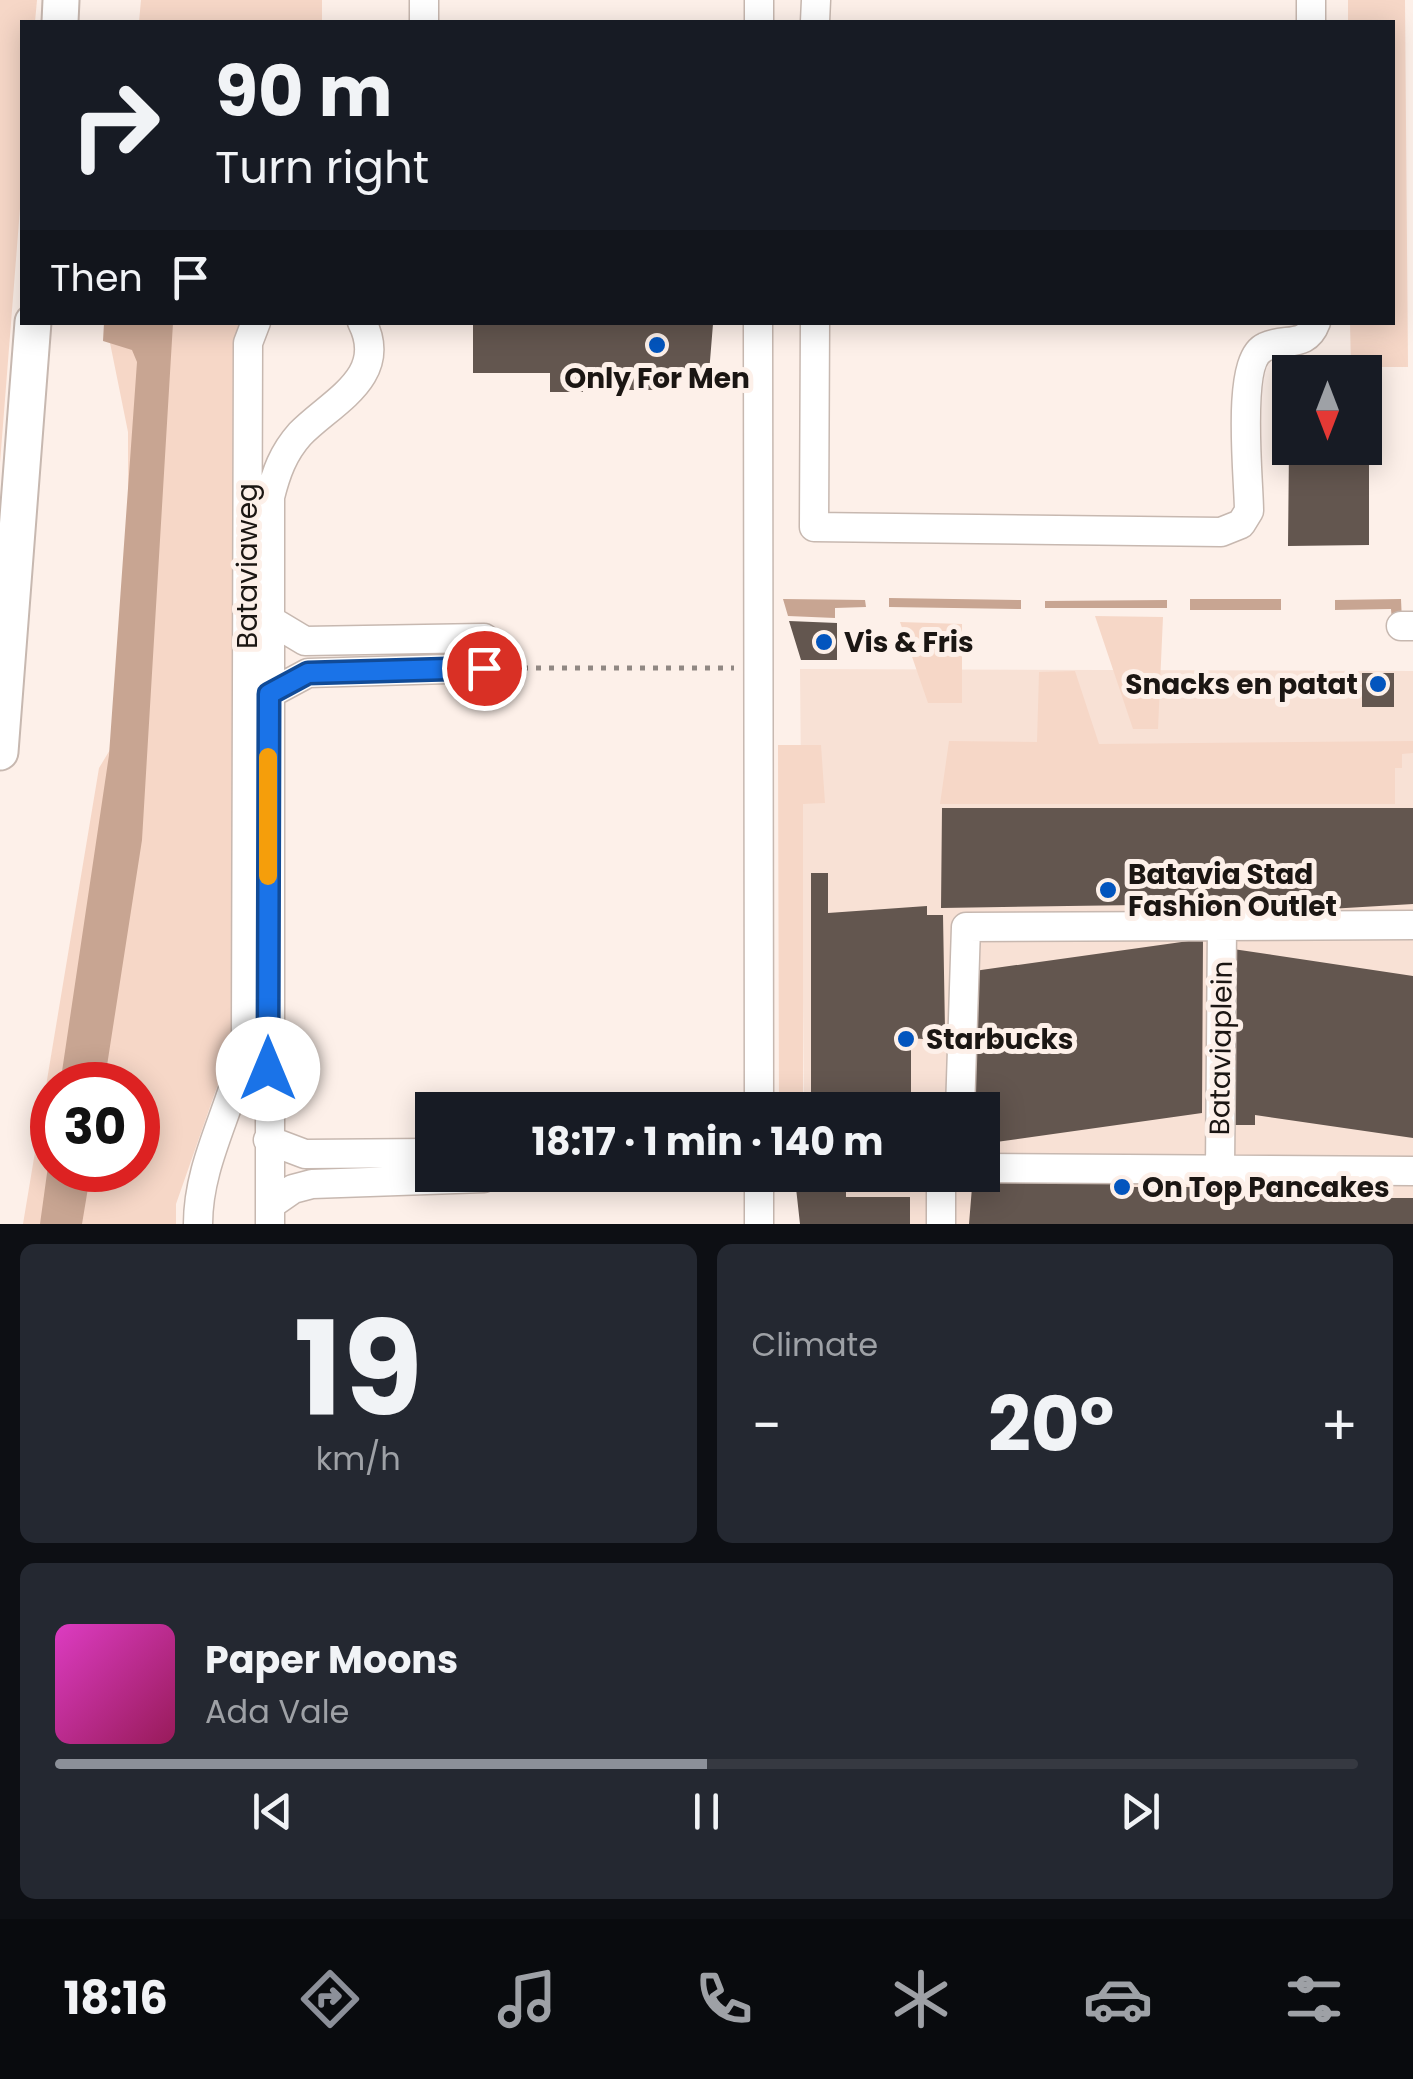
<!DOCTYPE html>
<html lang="en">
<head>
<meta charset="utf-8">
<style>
	:root { --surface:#171b24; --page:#242831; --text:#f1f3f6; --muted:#9ea1a6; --line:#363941; --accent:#8c9099 }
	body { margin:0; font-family:Poppins,sans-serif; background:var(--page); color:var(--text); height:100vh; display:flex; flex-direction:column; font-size:38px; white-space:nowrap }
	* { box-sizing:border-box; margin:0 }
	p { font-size:32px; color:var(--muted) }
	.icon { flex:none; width:55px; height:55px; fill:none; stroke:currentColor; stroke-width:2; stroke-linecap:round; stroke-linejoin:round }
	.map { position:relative; height:1224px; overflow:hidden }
	.side { display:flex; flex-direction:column; gap:20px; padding:20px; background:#0d0f14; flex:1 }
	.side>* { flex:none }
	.hud { position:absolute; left:20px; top:20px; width:1375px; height:305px; border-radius:0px; box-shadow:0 5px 25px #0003; background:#171b24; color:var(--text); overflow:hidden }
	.needle { width:65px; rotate:180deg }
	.controls { position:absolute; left:1272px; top:355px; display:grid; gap:20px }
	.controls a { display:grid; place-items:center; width:110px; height:110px; border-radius:0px; background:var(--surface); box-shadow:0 5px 25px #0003; font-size:50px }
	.speed { position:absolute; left:30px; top:1062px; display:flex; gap:20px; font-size:50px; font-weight:700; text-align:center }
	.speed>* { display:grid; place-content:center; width:130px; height:130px; border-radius:50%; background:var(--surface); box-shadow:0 5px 25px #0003; line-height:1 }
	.speed .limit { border:15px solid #d22; background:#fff; color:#111 }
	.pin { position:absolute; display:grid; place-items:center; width:85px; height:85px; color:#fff; margin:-42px; border:5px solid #fff; border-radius:50%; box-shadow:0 2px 10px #0007 }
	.me { position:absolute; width:110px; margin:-55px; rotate:0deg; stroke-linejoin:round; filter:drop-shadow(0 0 8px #0008) }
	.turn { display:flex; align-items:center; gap:35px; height:210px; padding:0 30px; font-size:45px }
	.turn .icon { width:130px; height:130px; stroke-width:2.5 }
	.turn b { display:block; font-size:70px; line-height:85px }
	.then { display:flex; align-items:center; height:95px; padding:0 30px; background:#0003; gap:20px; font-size:38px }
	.big { font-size:75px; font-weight:700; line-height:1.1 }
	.side .card { flex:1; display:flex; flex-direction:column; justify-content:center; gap:15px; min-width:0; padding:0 35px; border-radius:15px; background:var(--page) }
	.side .dial { align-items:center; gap:0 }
	.dial b { font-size:130px; line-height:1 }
	.song { display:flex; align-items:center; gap:30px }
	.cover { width:120px; height:120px; border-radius:15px; background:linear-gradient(135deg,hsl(310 70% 55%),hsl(330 70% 35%)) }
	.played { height:10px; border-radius:5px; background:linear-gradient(90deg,var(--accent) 50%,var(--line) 50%) }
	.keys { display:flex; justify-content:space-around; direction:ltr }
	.heat { display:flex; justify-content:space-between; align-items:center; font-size:55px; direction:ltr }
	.side .tiles { flex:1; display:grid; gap:20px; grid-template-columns:1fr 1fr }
	.card:last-child { grid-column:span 2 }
	.trip { position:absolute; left:415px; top:1092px; width:585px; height:100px; border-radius:0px; background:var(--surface); box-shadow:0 5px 25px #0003; font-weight:700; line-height:100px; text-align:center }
	.dock { display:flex; height:160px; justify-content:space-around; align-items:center; background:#090b0e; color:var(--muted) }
	.dock .icon { width:70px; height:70px }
	.dock .current { color:var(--accent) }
	.dock b { font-size:45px; color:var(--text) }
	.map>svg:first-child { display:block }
</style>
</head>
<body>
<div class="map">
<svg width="1413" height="1224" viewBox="0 0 1413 1224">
	<rect width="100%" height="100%" fill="#fdf0e9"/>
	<!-- built -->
	<path fill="#f8e1d5" d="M 800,669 L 1413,671 L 1413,1224 L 805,1224 L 805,1175 L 982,1175 L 982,1110 L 804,1110 Z"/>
	<!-- green -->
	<path fill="#f6d7c7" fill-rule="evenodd" d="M 0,0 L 37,0 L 35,22 L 22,22 L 22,183 L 0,463 Z
		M 141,0 L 322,0 L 322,22 L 139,22 Z
		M 1348,0 L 1405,0 L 1408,367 L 1351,367 L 1350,323 L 1392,322 L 1392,22 L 1348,22 Z
		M 106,323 L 246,323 L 232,1044 L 176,1204 L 176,1224 L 23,1224 L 99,768 L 128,720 L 128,432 ZM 52,1085 L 138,1085 L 138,1170 L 52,1170 Z
		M 1095,616 L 1163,617 L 1158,729 L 1133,729 Z
		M 900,622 L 962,624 L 962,703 L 928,703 Z
		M 1075,671 L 1099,744 L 1413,741 L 1413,753 L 1402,754 L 1402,768 L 1395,768 L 1395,804 L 940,804 L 949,741 L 1037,742 L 1039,672 Z
		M 778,745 L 821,745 L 825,803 L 803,804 L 803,1110 L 779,1110 Z"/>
	<!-- water -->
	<path fill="#c8a592" d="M 104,323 L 173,323 L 142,840 L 104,1085 L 60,1085 L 109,755 L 137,362 L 132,350 L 103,341 Z
		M 889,598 L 1021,600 L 1021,609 L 889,607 Z
		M 783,599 L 865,600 L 866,607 L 835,608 L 835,618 L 788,616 Z
		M 1190,599 L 1281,599 L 1281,610 L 1190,610 Z
		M 1401,599 L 1402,622 L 1392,622 L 1391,609 L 1335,610 L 1335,600 Z
		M 1167,600 L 1167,608 L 1045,608 L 1045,601 Z
		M 52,1137 L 52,1170 L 91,1170 L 82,1224 L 40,1224 Z"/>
	<!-- building -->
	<path fill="#63564f" d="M 473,324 L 713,324 L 709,373 L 667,374 L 667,380 L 677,380 L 677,390 L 625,390 L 628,374 L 583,374 L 583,392 L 550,392 L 550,373 L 473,373 Z
		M 1365,440 L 1369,440 L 1369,545 L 1288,546 L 1289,448 L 1365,448 Z
		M 789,621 L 837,623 L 837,660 L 801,660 Z
		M 1362,673 L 1394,673 L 1394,707 L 1362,707 Z
		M 942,808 L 1413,808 L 1413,904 L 1312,910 L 1207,908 L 1207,904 L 941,908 Z
		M 811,873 L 828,873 L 828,913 L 927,906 L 927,915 L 943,915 L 945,1030 L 944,1038 L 935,1040 L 911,1038 L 911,1110 L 789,1110 L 789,1102 L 811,1102 Z
		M 1203,939 L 1202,1113 L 989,1143 L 989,1151 L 982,1151 L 982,1110 L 972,1110 L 974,971 Z
		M 1233,949 L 1413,976 L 1413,1138 L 1255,1115 L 1255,1125 L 1232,1125 Z
		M 973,1175 L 1131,1176 L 1131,1187 L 1358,1187 L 1358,1198 L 1413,1198 L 1413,1224 L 969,1224 Z
		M 796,1188 L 846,1188 L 846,1197 L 910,1197 L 910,1224 L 800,1224 Z"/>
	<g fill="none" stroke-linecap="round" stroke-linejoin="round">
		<defs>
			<path id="minor" d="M 1311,0 L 1311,22
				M 424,22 L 424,0
				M 759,22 L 759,0
				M 815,22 L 816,0
				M 758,322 L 759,1110
				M 815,322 L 814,527 L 1221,532 L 1241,524 L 1249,511 C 1249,479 1235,360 1265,347 C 1286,337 1306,349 1316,322
				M 270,620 L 305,641 L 484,638
				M 1401,626 L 1413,626
				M 269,694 L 308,673 L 484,668
				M 960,1110 L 966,927 L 1413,925
				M 268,1140 L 305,1154 L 432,1153
				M 982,1168 L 1413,1171
				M 1220,1170 L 1222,925
				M 759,1175 L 759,1224
				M 941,1175 L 941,1224
				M 270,1205 L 293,1189 L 312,1184 L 484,1178
				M 198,1224 C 198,1157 238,1101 246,1035 L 248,343 L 256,322
				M 270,1224 L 270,497 C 276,473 283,453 300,434 C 331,402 390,377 362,322"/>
			<path id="major" d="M 60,22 L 61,0
				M 0,752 L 33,322"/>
		</defs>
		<!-- minor casing -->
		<use href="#minor" stroke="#c7b8b0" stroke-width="31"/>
		<!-- major casing -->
		<use href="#major" stroke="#c7b8b0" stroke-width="39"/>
		<!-- path -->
		<path stroke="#918883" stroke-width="5" stroke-dasharray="5 8" stroke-linecap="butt" d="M 510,668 L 734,668"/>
		<!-- minor -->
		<use href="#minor" stroke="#fff" stroke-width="28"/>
		<!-- major -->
		<use href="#major" stroke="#fff" stroke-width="35"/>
	</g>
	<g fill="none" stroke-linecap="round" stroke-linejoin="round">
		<defs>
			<path id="route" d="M 268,1069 L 269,694 L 308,673 L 484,668"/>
		</defs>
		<!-- route casing -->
		<use href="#route" stroke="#114b97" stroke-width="25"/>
		<!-- route -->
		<use href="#route" stroke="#1a73e8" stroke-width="18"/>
		<!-- slow -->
		<path stroke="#f59e0b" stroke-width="18" d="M 268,876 L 268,757"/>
	</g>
	<!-- markers -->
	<g fill="#0355be" stroke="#fdf0e9" stroke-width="4">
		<circle cx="657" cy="345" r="10"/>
		<circle cx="824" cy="642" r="10"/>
		<circle cx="1378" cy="684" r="10"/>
		<circle cx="1108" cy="890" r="10"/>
		<circle cx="906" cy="1039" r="10"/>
		<circle cx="1122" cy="1187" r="10"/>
	</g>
	<g text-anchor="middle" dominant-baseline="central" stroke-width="10" stroke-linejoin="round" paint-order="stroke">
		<!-- poi labels -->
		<g font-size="28" font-weight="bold" fill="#1b1613" stroke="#fdf0e9" text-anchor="start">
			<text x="657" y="378" text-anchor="middle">Only For Men</text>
			<text x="844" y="642">Vis &amp; Fris</text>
			<text x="1358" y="684" text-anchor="end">Snacks en patat</text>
			<text x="1128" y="874">Batavia Stad<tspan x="1128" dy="32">Fashion Outlet</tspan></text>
			<text x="926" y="1039">Starbucks</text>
			<text x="1142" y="1187">On Top Pancakes</text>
		</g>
		<!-- street labels -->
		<g font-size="28" fill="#1b1613" stroke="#fdf0e9">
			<text transform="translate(247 566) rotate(-90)">Bataviaweg</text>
			<text transform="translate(1221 1048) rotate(-89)">Bataviaplein</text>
		</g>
	</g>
</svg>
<div class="controls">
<a><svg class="needle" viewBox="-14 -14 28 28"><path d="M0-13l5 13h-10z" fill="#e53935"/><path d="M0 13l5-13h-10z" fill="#9ea1a6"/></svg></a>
</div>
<div class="speed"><div class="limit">30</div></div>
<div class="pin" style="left:484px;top:668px;background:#d93025"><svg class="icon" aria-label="arrive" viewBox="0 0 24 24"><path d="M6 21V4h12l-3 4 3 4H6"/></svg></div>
<svg class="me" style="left:268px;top:1069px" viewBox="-20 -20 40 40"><circle r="19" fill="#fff"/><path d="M0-13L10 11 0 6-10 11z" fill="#1a73e8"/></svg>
<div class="trip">18:17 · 1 min · 140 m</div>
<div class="hud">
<div class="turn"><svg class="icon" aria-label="right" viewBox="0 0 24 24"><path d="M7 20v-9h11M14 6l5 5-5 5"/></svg><div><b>90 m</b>Turn right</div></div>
<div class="then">Then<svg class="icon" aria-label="arrive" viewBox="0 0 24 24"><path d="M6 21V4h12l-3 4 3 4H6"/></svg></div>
</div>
</div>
<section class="side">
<div class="tiles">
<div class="card dial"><b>19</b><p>km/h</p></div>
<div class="card"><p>Climate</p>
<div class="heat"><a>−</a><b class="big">20°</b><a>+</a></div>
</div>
<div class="card">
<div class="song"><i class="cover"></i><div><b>Paper Moons</b><p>Ada Vale</p></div></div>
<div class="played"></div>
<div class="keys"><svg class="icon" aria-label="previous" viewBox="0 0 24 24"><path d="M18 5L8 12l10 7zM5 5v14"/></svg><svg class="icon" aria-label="pause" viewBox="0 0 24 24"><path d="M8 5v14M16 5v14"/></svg><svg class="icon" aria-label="next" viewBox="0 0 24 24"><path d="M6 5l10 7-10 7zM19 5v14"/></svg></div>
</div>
</div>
</section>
<nav class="dock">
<b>18:16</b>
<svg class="icon current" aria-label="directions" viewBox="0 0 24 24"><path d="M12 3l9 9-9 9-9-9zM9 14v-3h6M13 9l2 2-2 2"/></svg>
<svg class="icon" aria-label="music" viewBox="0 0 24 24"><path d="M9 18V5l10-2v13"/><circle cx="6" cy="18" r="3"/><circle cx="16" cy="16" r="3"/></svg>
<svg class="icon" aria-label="phone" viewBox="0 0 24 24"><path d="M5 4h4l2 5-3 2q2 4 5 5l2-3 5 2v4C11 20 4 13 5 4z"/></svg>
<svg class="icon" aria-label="climate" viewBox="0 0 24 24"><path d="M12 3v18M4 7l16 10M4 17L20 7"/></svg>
<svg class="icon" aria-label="car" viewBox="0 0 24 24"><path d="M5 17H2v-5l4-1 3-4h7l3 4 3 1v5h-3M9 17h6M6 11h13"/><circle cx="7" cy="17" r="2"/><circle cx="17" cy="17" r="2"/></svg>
<svg class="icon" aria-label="filters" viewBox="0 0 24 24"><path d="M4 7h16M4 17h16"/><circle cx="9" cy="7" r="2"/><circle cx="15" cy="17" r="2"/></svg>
</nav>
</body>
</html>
